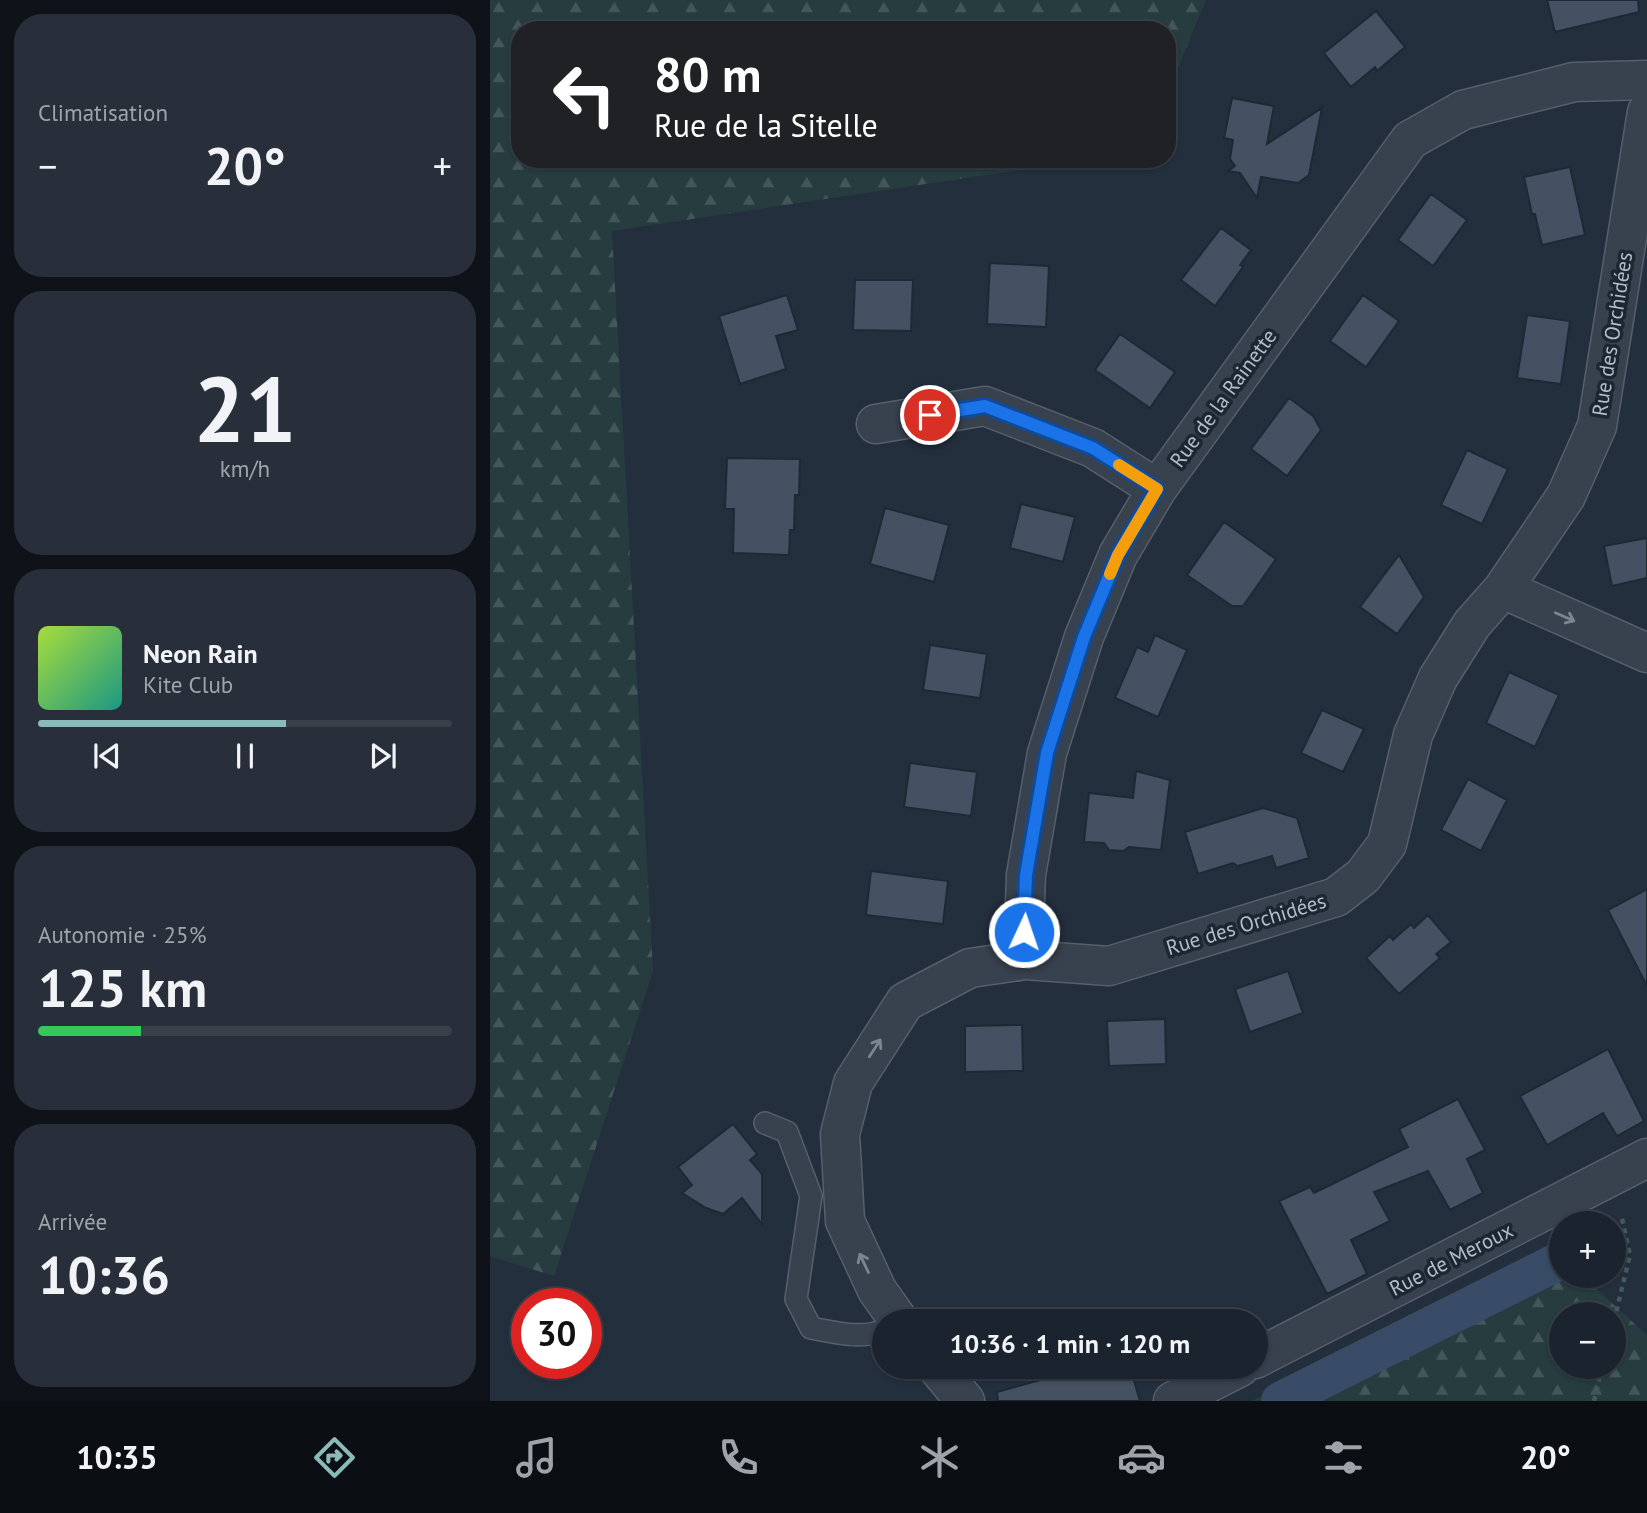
<!DOCTYPE html>
<html lang="fr">
<head>
<meta charset="utf-8">
<style>
	:root { --surface:#1b232e; --page:#282f3a; --text:#f1f3f6; --muted:#a0a4aa; --line:#39404a; --accent:#8bbbb9 }
	body { margin:0; font-family:"PT Sans",sans-serif; background:var(--page); color:var(--text); height:100vh; display:flex; flex-direction:column; font-size:26px; white-space:nowrap }
	* { box-sizing:border-box; margin:0 }
	p { font-size:23px; color:var(--muted) }
	.icon { flex:none; width:38px; height:38px; fill:none; stroke:currentColor; stroke-width:2; stroke-linecap:round; stroke-linejoin:round }
	.map { position:relative; flex:1; overflow:hidden }
	.details { display:flex; flex-direction:column; gap:14px; padding:14px; background:#0f1319; width:490px }
	.details>* { flex:none }
	.hud { position:absolute; left:21px; top:21px; width:665px; height:147px; border-radius:28px; box-shadow:0 2px 5px #0004,0 0 0 2px var(--line); background:#202124; color:#fff; overflow:hidden }
	.controls { position:absolute; left:1059px; top:1211px; display:grid; gap:14px }
	.controls a { display:grid; place-items:center; width:77px; height:77px; border-radius:50%; background:var(--surface); box-shadow:0 2px 5px #0004,0 0 0 2px var(--line); font-size:35px }
	.speed { position:absolute; left:21px; top:1288px; display:flex; gap:14px; font-size:35px; font-weight:700; text-align:center }
	.speed>* { display:grid; place-content:center; width:91px; height:91px; border-radius:50%; background:var(--surface); box-shadow:0 2px 5px #0004,0 0 0 2px var(--line); line-height:1 }
	.speed .limit { border:10px solid #d22; background:#fff; color:#111 }
	.pin { position:absolute; display:grid; place-items:center; width:60px; height:60px; color:#fff; margin:-30px; border:4px solid #fff; border-radius:50%; box-shadow:0 2px 7px #0007 }
	.me { position:absolute; width:77px; margin:-38px; rotate:3deg; stroke-linejoin:round; filter:drop-shadow(0 0 5px #0008) }
	.turn { display:flex; align-items:center; gap:24px; height:147px; padding:0 28px; font-size:32px }
	.turn .icon { width:91px; height:91px; stroke-width:2.5 }
	.turn b { display:block; font-size:49px; line-height:60px }
	.big { font-size:52px; font-weight:700; line-height:1.1 }
	.details .widget { flex:1; display:flex; flex-direction:column; justify-content:center; gap:10px; min-width:0; padding:0 24px; border-radius:28px; background:var(--page) }
	.details .dial { align-items:center; gap:0 }
	.dial b { font-size:91px; line-height:1 }
	.song { display:flex; align-items:center; gap:21px }
	.cover { width:84px; height:84px; border-radius:10px; background:linear-gradient(135deg,hsl(80 70% 55%),hsl(170 70% 35%)) }
	.played { height:7px; border-radius:4px; background:linear-gradient(90deg,var(--accent) 60%,var(--line) 60%) }
	.keys { display:flex; justify-content:space-around; direction:ltr }
	.heat { display:flex; justify-content:space-between; align-items:center; font-size:38px; direction:ltr }
	.charge { height:10px; border-radius:5px; background:linear-gradient(90deg,#34c759 25%,var(--line) 0) }
	.trip { position:absolute; left:382px; top:1309px; width:396px; height:70px; border-radius:35px; background:var(--surface); box-shadow:0 2px 5px #0004,0 0 0 2px var(--line); font-weight:700; line-height:70px; text-align:center }
	.tab-bar { display:flex; height:112px; justify-content:space-around; align-items:center; background:#0b0e12; color:var(--muted) }
	.tab-bar .icon { width:49px; height:49px }
	.tab-bar .on { color:var(--accent) }
	.tab-bar b { font-size:32px; color:var(--text) }
	main { display:flex; flex:1; min-height:0 }
	.map>svg:first-child { display:block }
</style>
</head>
<body>
<main>
<section class="details">
<div class="widget"><p>Climatisation</p>
<div class="heat"><a>−</a><b class="big">20°</b><a>+</a></div>
</div>
<div class="widget dial"><b>21</b><p>km/h</p></div>
<div class="widget">
<div class="song"><i class="cover"></i><div><b>Neon Rain</b><p>Kite Club</p></div></div>
<div class="played"></div>
<div class="keys"><svg class="icon" aria-label="previous" viewBox="0 0 24 24"><path d="M18 5L8 12l10 7zM5 5v14"/></svg><svg class="icon" aria-label="pause" viewBox="0 0 24 24"><path d="M8 5v14M16 5v14"/></svg><svg class="icon" aria-label="next" viewBox="0 0 24 24"><path d="M6 5l10 7-10 7zM19 5v14"/></svg></div>
</div>
<div class="widget"><p>Autonomie · 25%</p><b class="big">125 km</b><div class="charge"></div></div>
<div class="widget"><p>Arrivée</p><b class="big">10:36</b></div>
</section>
<div class="map">
<svg width="1157" height="1401" viewBox="0 0 1157 1401">
	<defs>
		<pattern id="forest-firs" width="22" height="20" patternUnits="userSpaceOnUse" patternTransform="scale(1.75)"><rect width="22" height="20" fill="#263c3f"/><path d="M5 1l3.5 6h-7zM16 11l3.5 6h-7z" fill="#435659"/></pattern>
	</defs>
	<rect width="100%" height="100%" fill="#242f3e"/>
	<!-- forest -->
	<path fill="url(#forest-firs)" fill-rule="evenodd" d="M 0,0 L 716,0 L 677,94 L 677,30 L 30,30 L 30,159 L 604,159 L 122,231 L 163,971 L 64,1276 L 0,1256 Z
		M 1034,1263 L 1071,1267 L 1071,1276 L 1092,1276 L 1157,1335 L 1157,1401 L 762,1401 ZM 1071,1314 L 1124,1314 L 1124,1367 L 1071,1367 Z"/>
	<g fill="none" stroke-linecap="round" stroke-linejoin="round">
		<!-- canal -->
		<path stroke="#394c67" stroke-width="38" d="M 790,1401 L 1071,1260"/>
	</g>
	<!-- building -->
	<path fill="#455162" stroke="#1f2835" stroke-width="2" d="M 1057,0 L 1148,0 L 1149,12 L 1065,32 Z
		M 886,11 L 915,47 L 887,71 L 885,67 L 861,87 L 834,53 Z
		M 742,98 L 784,106 L 777,144 L 832,108 L 819,175 L 808,183 L 771,177 L 767,198 L 750,173 L 738,171 L 745,166 L 740,159 L 743,140 L 734,138 Z
		M 1080,167 L 1095,235 L 1052,245 L 1045,214 L 1042,214 L 1034,177 Z
		M 941,194 L 977,220 L 943,266 L 908,240 Z
		M 731,228 L 761,250 L 750,265 L 753,267 L 725,306 L 691,280 Z
		M 500,263 L 559,266 L 556,327 L 497,324 Z
		M 365,280 L 423,280 L 421,331 L 363,330 Z
		M 297,295 L 308,330 L 286,336 L 296,369 L 250,384 L 229,316 Z
		M 873,295 L 909,321 L 876,367 L 840,341 Z
		M 1037,315 L 1080,321 L 1071,384 L 1027,378 Z
		M 630,334 L 685,372 L 660,408 L 605,370 Z
		M 799,398 L 823,416 L 831,430 L 797,476 L 761,449 Z
		M 977,450 L 1018,469 L 992,524 L 951,505 Z
		M 237,458 L 310,459 L 309,495 L 305,495 L 304,530 L 300,530 L 299,555 L 243,553 L 244,509 L 235,509 Z
		M 531,504 L 585,517 L 573,562 L 520,548 Z
		M 395,508 L 459,525 L 444,582 L 380,564 Z
		M 734,522 L 786,559 L 753,606 L 742,606 L 697,575 Z
		M 1157,538 L 1157,578 L 1122,586 L 1114,546 Z
		M 909,555 L 934,597 L 907,634 L 870,607 Z
		M 665,635 L 697,650 L 668,717 L 625,698 L 647,647 L 658,652 Z
		M 440,645 L 497,654 L 490,698 L 433,690 Z
		M 1019,672 L 1069,695 L 1045,747 L 996,723 Z
		M 832,710 L 874,729 L 853,772 L 811,753 Z
		M 420,763 L 487,772 L 481,816 L 414,807 Z
		M 646,771 L 680,780 L 671,850 L 639,847 L 633,851 L 619,850 L 614,843 L 594,842 L 599,793 L 643,798 Z
		M 978,779 L 1017,800 L 991,851 L 951,830 Z
		M 773,808 L 807,818 L 819,858 L 786,868 L 782,856 L 748,866 L 743,863 L 708,874 L 695,832 Z
		M 381,871 L 458,881 L 453,924 L 376,915 Z
		M 1157,889 L 1157,986 L 1118,910 Z
		M 938,915 L 961,942 L 946,954 L 950,958 L 909,994 L 876,958 L 900,936 L 903,940 L 921,924 L 924,928 Z
		M 798,971 L 813,1013 L 760,1032 L 745,989 Z
		M 675,1019 L 676,1064 L 619,1066 L 617,1021 Z
		M 532,1025 L 533,1071 L 475,1072 L 475,1026 Z
		M 1118,1049 L 1154,1121 L 1127,1136 L 1113,1113 L 1057,1145 L 1030,1096 Z
		M 968,1099 L 995,1150 L 977,1159 L 993,1193 L 960,1210 L 938,1171 L 884,1192 L 900,1221 L 861,1240 L 877,1274 L 837,1294 L 789,1201 L 820,1187 L 824,1193 L 918,1147 L 909,1129 Z
		M 243,1124 L 267,1154 L 260,1160 L 272,1174 L 272,1224 L 252,1198 L 233,1214 L 216,1208 L 192,1193 L 202,1185 L 188,1167 Z
		M 578,1367 L 640,1367 L 650,1401 L 508,1401 L 507,1392 L 579,1372 Z"/>
	<g fill="none" stroke-linecap="round" stroke-linejoin="round">
		<defs>
			<path id="service" d="M 275,1123 L 297,1132 L 321,1196 L 306,1299 L 321,1328 C 343,1332 373,1340 394,1330"/>
			<path id="minor" d="M 386,424 L 495,406 L 603,448 L 667,489
				M 1013,589 L 1157,653
				M 536,960 L 534,932 L 536,875 L 557,753 L 594,637 L 628,555 L 667,489 L 920,140 L 973,110 L 1084,82 L 1157,80
				M 409,1321 L 387,1290 L 355,1221 L 350,1134 L 363,1083 L 415,1002 L 480,968 L 536,960 L 619,966 L 846,897 L 873,876 L 897,844 L 923,735 L 948,678 L 982,624 L 1013,589 L 1076,496 L 1107,426 L 1157,112
				M 765,1359 L 1157,1158
				M 447,1367 L 475,1401
				M 683,1401 L 750,1367"/>
		</defs>
		<!-- service casing -->
		<use href="#service" stroke="#565f6c" stroke-width="24"/>
		<!-- minor casing -->
		<use href="#minor" stroke="#565f6c" stroke-width="41"/>
		<!-- path -->
		<path stroke="#44595c" stroke-width="4.5" stroke-dasharray="5 5" stroke-linecap="butt" d="M 1124,1321 L 1140,1255 L 1131,1214
			M 1104,1401 L 1112,1367"/>
		<!-- service -->
		<use href="#service" stroke="#38414e" stroke-width="21"/>
		<!-- minor -->
		<use href="#minor" stroke="#38414e" stroke-width="38"/>
	</g>
	<!-- one-way arrows -->
	<defs><path id="oneway-shaft" d="M-6 0H5M1.5-3L5.5 0L1.5 3" fill="none" stroke-width="1.6" stroke-linecap="round" stroke-linejoin="round" transform="scale(1.75)"/></defs>
	<g stroke="#7c8592">
		<use href="#oneway-shaft" transform="translate(1075 617) rotate(24)"/>
		<use href="#oneway-shaft" transform="translate(385 1048) rotate(-57)"/>
		<use href="#oneway-shaft" transform="translate(374 1263) rotate(-115)"/>
	</g>
	<g fill="none" stroke-linecap="round" stroke-linejoin="round">
		<defs>
			<path id="route" d="M 440,415 L 495,406 L 603,448 L 667,489 L 628,555 L 594,637 L 557,753 L 536,875 L 534,932"/>
		</defs>
		<!-- route casing -->
		<use href="#route" stroke="#114b97" stroke-width="18"/>
		<!-- route -->
		<use href="#route" stroke="#1a73e8" stroke-width="12"/>
		<!-- slow -->
		<path stroke="#f59e0b" stroke-width="12" d="M 620,574 L 628,555 L 667,489 L 629,465"/>
	</g>
	<g text-anchor="middle" dominant-baseline="central" stroke-width="7" stroke-linejoin="round" paint-order="stroke">
		<!-- street labels -->
		<g font-size="21" fill="#b4bcc9" stroke="#1d2633">
			<text transform="translate(1122 334) rotate(-81)">Rue des Orchidées</text>
			<text transform="translate(733 398) rotate(-54)">Rue de la Rainette</text>
			<text transform="translate(756 924) rotate(-17)">Rue des Orchidées</text>
			<text transform="translate(961 1259) rotate(-27)">Rue de Meroux</text>
		</g>
	</g>
</svg>
<div class="controls">
<a>+</a>
<a>−</a>
</div>
<div class="speed"><div class="limit">30</div></div>
<div class="pin" style="left:440px;top:415px;background:#d93025"><svg class="icon" aria-label="arrive" viewBox="0 0 24 24"><path d="M6 21V4h12l-3 4 3 4H6"/></svg></div>
<svg class="me" style="left:534px;top:932px" viewBox="-20 -20 40 40"><circle r="17" fill="#1a73e8" stroke="#fff" stroke-width="3"/><path d="M0-11L8 9 0 5-8 9z" fill="#fff"/></svg>
<div class="trip">10:36 · 1 min · 120 m</div>
<div class="hud">
<div class="turn"><svg class="icon" aria-label="left" viewBox="0 0 24 24"><path d="M17 20v-9H6M10 6l-5 5 5 5"/></svg><div><b>80 m</b>Rue de la Sitelle</div></div>
</div>
</div>
</main>
<nav class="tab-bar">
<b>10:35</b>
<svg class="icon on" aria-label="directions" viewBox="0 0 24 24"><path d="M12 3l9 9-9 9-9-9zM9 14v-3h6M13 9l2 2-2 2"/></svg>
<svg class="icon" aria-label="music" viewBox="0 0 24 24"><path d="M9 18V5l10-2v13"/><circle cx="6" cy="18" r="3"/><circle cx="16" cy="16" r="3"/></svg>
<svg class="icon" aria-label="phone" viewBox="0 0 24 24"><path d="M5 4h4l2 5-3 2q2 4 5 5l2-3 5 2v4C11 20 4 13 5 4z"/></svg>
<svg class="icon" aria-label="climate" viewBox="0 0 24 24"><path d="M12 3v18M4 7l16 10M4 17L20 7"/></svg>
<svg class="icon" aria-label="car" viewBox="0 0 24 24"><path d="M5 17H2v-5l4-1 3-4h7l3 4 3 1v5h-3M9 17h6M6 11h13"/><circle cx="7" cy="17" r="2"/><circle cx="17" cy="17" r="2"/></svg>
<svg class="icon" aria-label="filters" viewBox="0 0 24 24"><path d="M4 7h16M4 17h16"/><circle cx="9" cy="7" r="2"/><circle cx="15" cy="17" r="2"/></svg>
<b>20°</b>
</nav>
</body>
</html>
